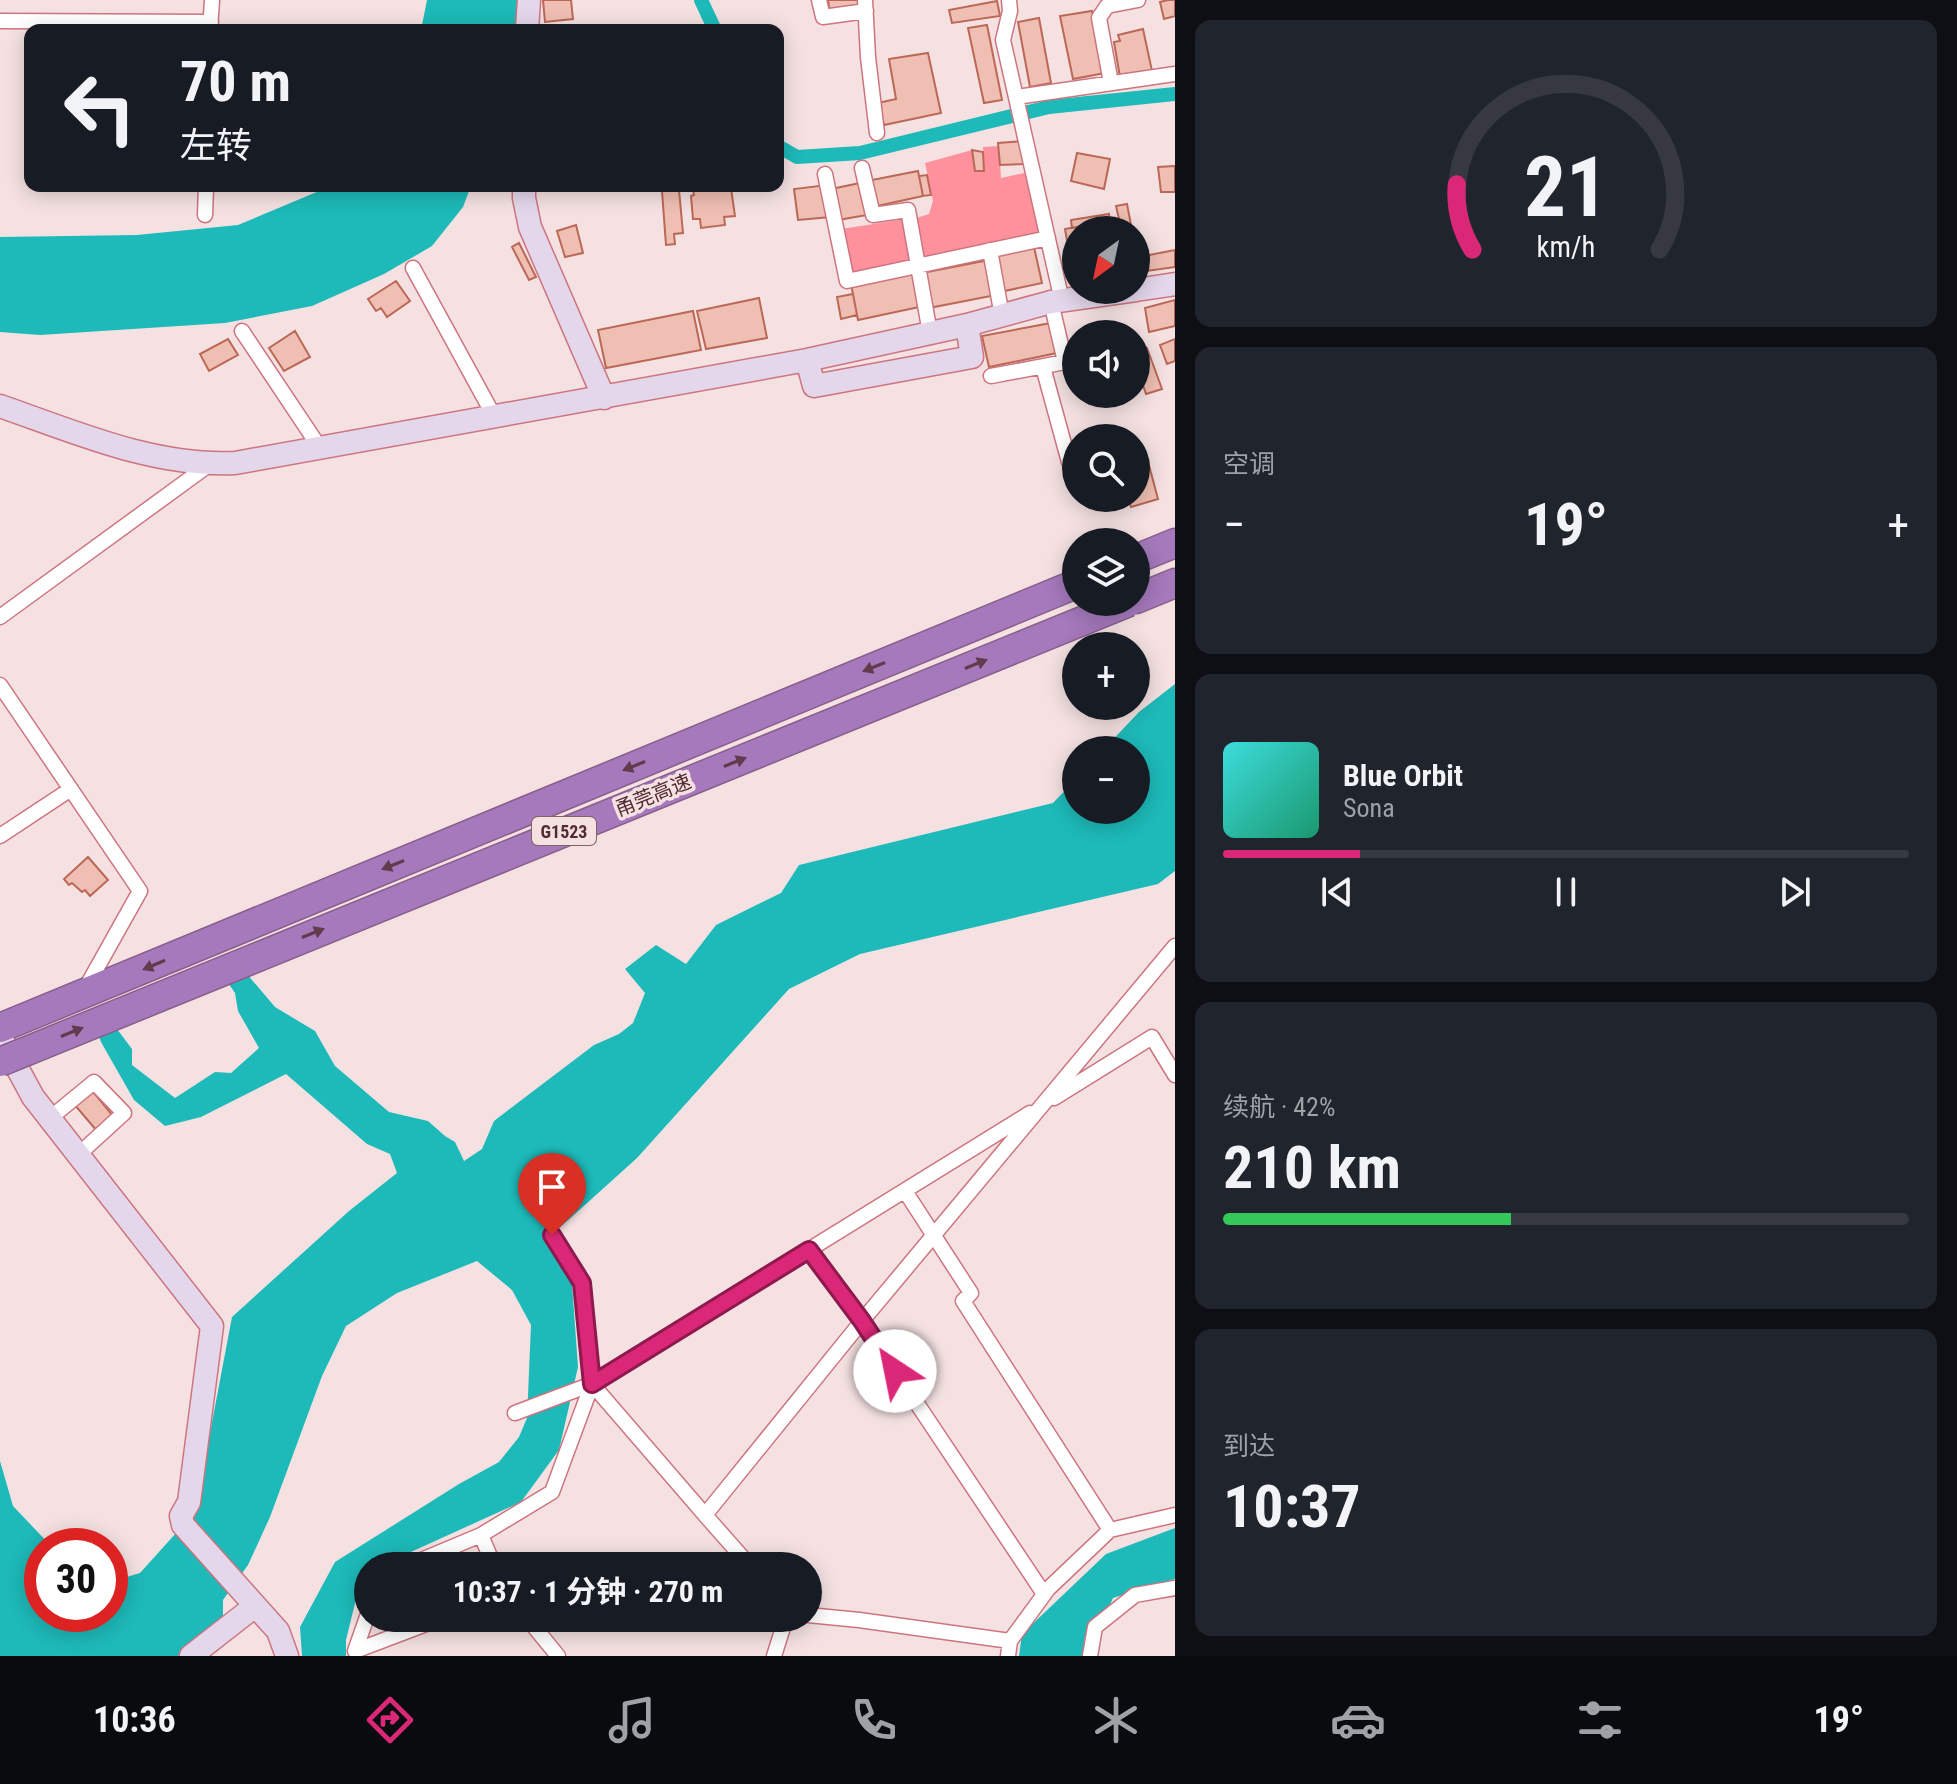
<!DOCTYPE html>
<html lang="zh">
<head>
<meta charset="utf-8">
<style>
	:root { --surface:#171b24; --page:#20242c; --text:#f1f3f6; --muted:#9ea1a6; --line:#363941; --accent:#db2777 }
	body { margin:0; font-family:"Roboto Condensed","Noto Sans SC",sans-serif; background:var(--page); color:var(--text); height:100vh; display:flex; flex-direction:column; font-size:30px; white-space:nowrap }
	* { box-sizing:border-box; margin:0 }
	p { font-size:26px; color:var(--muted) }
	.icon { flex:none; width:44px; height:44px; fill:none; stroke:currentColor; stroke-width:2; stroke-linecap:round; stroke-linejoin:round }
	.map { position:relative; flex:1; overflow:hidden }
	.sheet { display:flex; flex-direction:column; gap:20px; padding:20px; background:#0d0f14; width:782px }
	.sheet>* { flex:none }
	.top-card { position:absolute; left:24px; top:24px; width:760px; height:168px; border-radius:16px; box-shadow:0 4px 20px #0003; background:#171b24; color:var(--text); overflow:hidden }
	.needle { width:52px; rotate:213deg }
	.tools { position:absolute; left:1062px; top:216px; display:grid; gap:16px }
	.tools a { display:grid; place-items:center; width:88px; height:88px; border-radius:50%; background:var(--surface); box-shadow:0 4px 20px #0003; font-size:40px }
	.speed { position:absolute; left:24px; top:1528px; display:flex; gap:16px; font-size:40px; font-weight:700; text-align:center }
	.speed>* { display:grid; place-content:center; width:104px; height:104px; border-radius:50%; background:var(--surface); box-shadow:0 4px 20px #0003; line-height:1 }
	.speed .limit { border:12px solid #d22; background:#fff; color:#111 }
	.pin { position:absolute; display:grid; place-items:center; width:68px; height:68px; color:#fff; margin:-82px -34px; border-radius:50% 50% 50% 0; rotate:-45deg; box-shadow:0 0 8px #0007 }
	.pin .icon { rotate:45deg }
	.me { position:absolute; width:88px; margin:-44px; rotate:326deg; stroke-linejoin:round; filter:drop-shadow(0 0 6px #0008) }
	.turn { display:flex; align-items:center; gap:28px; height:168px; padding:0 24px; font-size:36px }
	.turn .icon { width:104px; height:104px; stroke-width:2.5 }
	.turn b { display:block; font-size:56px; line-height:68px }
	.big { font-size:60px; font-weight:700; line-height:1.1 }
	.sheet .card { flex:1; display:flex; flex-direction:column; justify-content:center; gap:12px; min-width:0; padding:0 28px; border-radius:16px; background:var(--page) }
	.sheet .dial { align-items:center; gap:0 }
	.dial svg { height:208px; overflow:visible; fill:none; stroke:var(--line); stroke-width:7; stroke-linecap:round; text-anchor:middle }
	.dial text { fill:var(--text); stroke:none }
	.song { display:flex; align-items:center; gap:24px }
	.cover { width:96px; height:96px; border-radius:12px; background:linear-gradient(135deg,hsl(180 70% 55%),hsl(160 70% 35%)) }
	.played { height:8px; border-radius:4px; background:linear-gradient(90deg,var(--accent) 20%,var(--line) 20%) }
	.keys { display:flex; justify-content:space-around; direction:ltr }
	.heat { display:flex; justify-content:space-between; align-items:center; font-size:44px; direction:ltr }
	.charge { height:12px; border-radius:6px; background:linear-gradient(90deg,#34c759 42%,var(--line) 0) }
	.trip { position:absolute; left:354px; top:1552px; width:468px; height:80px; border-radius:40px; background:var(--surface); box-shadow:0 4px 20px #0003; font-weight:700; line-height:80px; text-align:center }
	.menu { display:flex; height:128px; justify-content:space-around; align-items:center; background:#090b0e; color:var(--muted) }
	.menu .icon { width:56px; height:56px }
	.menu .on { color:var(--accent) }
	.menu b { font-size:36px; color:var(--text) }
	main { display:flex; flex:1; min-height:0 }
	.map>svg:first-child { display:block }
</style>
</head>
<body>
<main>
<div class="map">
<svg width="1175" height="1656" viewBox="0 0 1175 1656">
	<rect width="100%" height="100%" fill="#f5e1e2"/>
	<!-- green -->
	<path fill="#ff919d" d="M 999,146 L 1001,178 L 1029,172 L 1041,235 L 923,262 L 913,219 L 929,214 L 933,201 L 925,163 L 972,150 L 975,171 L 984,170 L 983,147 Z
		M 906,219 L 915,263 L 850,275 L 841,229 Z"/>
	<!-- water -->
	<path fill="#1dbab9" d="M 427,0 L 522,0 L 519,30 L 421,30 Z
		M 331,186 L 471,186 L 463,207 L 432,246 L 384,274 L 312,306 L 225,323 L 40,335 L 0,332 L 0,237 L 137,235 L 238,225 Z
		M 1175,684 L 1175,871 L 1158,884 L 860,954 L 789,989 L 637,1158 L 546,1240 L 572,1284 L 578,1367 L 559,1450 L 521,1502 L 380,1566 L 368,1566 L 368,1571 L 362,1575 L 346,1640 L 346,1656 L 302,1656 L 300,1627 L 335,1562 L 459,1484 L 499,1462 L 519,1437 L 527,1418 L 531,1325 L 512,1290 L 477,1261 L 397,1293 L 346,1326 L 322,1376 L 270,1517 L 248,1565 L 223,1600 L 223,1621 L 178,1656 L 0,1656 L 0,1461 L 13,1506 L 51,1546 L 42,1546 L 42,1614 L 110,1614 L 110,1582 L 140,1573 L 195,1512 L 232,1317 L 349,1211 L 397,1173 L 390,1154 L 367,1144 L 286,1074 L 201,1117 L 165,1126 L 134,1100 L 101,1042 L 94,1023 L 108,1017 L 132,1049 L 132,1065 L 175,1098 L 215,1072 L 231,1073 L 259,1048 L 238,1011 L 235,993 L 220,971 L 241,967 L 275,1007 L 315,1031 L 335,1066 L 389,1112 L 428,1121 L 445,1136 L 455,1142 L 464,1161 L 482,1149 L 494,1121 L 594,1045 L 619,1034 L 633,1023 L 645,993 L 625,969 L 656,945 L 686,964 L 716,925 L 781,893 L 799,865 L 1053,803 L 1076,779 L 1076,810 L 1136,810 L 1136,750 L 1103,750 L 1139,712 Z
		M 1175,1528 L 1175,1579 L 1113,1598 L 1095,1638 L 1090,1656 L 1019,1656 L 1022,1634 L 1106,1554 Z"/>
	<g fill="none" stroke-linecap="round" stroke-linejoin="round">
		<!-- canal -->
		<path stroke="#1dbab9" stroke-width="14" d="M 701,0 L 715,30
			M 778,146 L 797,157 L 860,153 L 1049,107 L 1175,94"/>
	</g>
	<!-- building -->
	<path fill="#f0bfb3" stroke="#bb6856" stroke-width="2" d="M 543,0 L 571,0 L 573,19 L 545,22 Z
		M 828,0 L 860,0 L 862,8 L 830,13 Z
		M 1168,0 L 1175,0 L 1175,17 L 1175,16 L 1164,19 L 1160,2 Z
		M 997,1 L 1000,16 L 952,23 L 949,10 Z
		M 1092,11 L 1105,73 L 1073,79 L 1060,16 Z
		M 1039,18 L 1051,83 L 1030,87 L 1018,22 Z
		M 987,25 L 1002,100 L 984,103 L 968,28 Z
		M 1143,29 L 1152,71 L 1120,77 L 1114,42 L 1120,41 L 1118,35 Z
		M 928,53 L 941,113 L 884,125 L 878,103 L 896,99 L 889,59 Z
		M 1023,141 L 1025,164 L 1000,165 L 998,143 Z
		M 972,150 L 983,152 L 984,171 L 975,171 Z
		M 1077,153 L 1110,159 L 1104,189 L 1071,181 Z
		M 1175,166 L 1175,192 L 1161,192 L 1158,167 Z
		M 918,171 L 923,196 L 877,206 L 872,180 Z
		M 927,175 L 931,195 L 923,196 L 919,176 Z
		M 860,183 L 867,215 L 838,220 L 831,189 Z
		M 827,185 L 830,217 L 798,220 L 794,189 Z
		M 731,188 L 735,216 L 724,217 L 725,225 L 701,228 L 700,219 L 693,219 L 691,196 L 694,195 L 693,190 Z
		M 679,190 L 683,233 L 674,234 L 675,244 L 666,245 L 662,191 Z
		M 1127,204 L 1132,230 L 1112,230 L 1110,221 L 1119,219 L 1116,206 Z
		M 1109,214 L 1110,221 L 1072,228 L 1071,220 Z
		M 1110,221 L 1112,230 L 1076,230 L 1076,279 L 1074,279 L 1065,229 Z
		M 576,225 L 583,253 L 565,257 L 557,231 Z
		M 519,243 L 536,277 L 529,280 L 512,247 Z
		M 1034,247 L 1042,283 L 1000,292 L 993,256 Z
		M 1175,250 L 1175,267 L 1147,271 L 1144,256 Z
		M 989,260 L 996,295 L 929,308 L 922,273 Z
		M 917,269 L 924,306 L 858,320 L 851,284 Z
		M 396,281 L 410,301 L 387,317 L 381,308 L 376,311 L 368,299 Z
		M 853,294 L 857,315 L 841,319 L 837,297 Z
		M 759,298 L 767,338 L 706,349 L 697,311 Z
		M 1175,300 L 1175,326 L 1149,332 L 1145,308 Z
		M 693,311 L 701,350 L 606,368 L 598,330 Z
		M 1051,323 L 1057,353 L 989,367 L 982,336 Z
		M 295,331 L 310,357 L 284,371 L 269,348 Z
		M 228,339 L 238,355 L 209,371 L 200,354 Z
		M 1175,339 L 1175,361 L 1167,364 L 1160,345 Z
		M 1147,348 L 1162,389 L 1146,394 L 1136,365 L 1136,352 Z
		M 1146,454 L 1158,499 L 1131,507 L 1128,498 L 1136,498 L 1136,457 Z
		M 88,857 L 108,880 L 90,896 L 85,890 L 82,892 L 72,883 L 69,885 L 64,879 Z
		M 91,1089 L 113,1116 L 97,1131 L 74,1104 Z"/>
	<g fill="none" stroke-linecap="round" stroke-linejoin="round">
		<defs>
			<path id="street" d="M 819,0 L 823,17 L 866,11
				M 865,0 L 868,57 L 877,133
				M 1009,0 L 1010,11 L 1003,40 L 1062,301
				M 0,21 L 211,22
				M 210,30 L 212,0
				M 1111,83 L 1099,18 L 1107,6 L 1138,0
				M 1016,97 L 1175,74
				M 862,168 L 873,215 L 908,210 L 930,333
				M 825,174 L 847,281 L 1048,238
				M 205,215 L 206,186
				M 990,250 L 1002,316
				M 413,268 L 494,416
				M 242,331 L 320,448
				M 1043,367 L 1069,462
				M 991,376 L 1065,362 L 1051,302
				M 0,617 L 210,464
				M 0,685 L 140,891 L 84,991
				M 0,836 L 71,789
				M 1054,1098 L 1152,1037 L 1175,1075
				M 49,1119 L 94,1082 L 124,1113 L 78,1155
				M 905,1191 L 971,1293 L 963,1301 L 1110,1530 L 1175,1515
				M 809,1250 L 862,1321 L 1044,1594
				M 592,1384 L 705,1515
				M 515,1413 L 592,1384 L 1030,1113
				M 407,1566 L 481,1535
				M 494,1566 L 481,1535 L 552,1492 L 592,1384 L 582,1283 L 552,1235
				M 750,1566 L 705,1515 L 862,1321 L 1175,946
				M 368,1614 L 355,1651 L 442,1618
				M 808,1615 L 859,1620 L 1010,1641 L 1008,1656
				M 527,1618 L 558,1656
				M 1010,1641 L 1048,1589 L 1110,1530
				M 774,1656 L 786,1618
				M 1090,1656 L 1095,1627 L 1135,1595 L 1175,1588"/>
			<path id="secondary" d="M 527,30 L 529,0
				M 524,186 L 524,198 L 530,227 L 604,398
				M 1136,290 L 1175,284
				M 807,360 L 814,386 L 972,357 L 967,325
				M 0,406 C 75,432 154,467 235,463 L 807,360 L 967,325 L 1051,302 L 1136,290
				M 0,1036 L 33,1097 L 212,1326 L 189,1502 L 181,1516 L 183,1525 L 278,1631 L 287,1656
				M 191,1656 L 255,1606"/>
			<path id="highway" d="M 1136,559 L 1175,543
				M 1136,599 L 1175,583
				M 0,1028 L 1076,584"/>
		</defs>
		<!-- street casing -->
		<use href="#street" stroke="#cd757f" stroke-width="17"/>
		<!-- secondary casing -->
		<use href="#secondary" stroke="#cd757f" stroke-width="25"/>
		<!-- highway casing -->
		<use href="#highway" stroke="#885e8b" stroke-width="31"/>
		<!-- street -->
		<use href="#street" stroke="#fff" stroke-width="14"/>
		<!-- secondary -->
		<use href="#secondary" stroke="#e4d7eb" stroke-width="22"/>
		<!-- highway -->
		<use href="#highway" stroke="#a579bc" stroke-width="28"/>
		<defs>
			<path id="highway-bridge" d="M 0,1062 L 1129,602"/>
		</defs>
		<!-- highway-bridge casing -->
		<use href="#highway-bridge" stroke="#885e8b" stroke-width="31" stroke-linecap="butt"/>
		<!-- highway-bridge -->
		<use href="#highway-bridge" stroke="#a579bc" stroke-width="28"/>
	</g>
	<!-- one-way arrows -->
	<defs><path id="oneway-solid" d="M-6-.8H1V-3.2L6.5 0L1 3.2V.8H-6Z" transform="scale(2)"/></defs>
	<g fill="#623b4c">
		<use href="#oneway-solid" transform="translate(976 664) rotate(-22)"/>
		<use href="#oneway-solid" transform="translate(874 667) rotate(158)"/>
		<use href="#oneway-solid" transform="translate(735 762) rotate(-22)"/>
		<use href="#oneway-solid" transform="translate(634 766) rotate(158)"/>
		<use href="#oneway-solid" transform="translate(393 865) rotate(158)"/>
		<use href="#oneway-solid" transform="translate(313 933) rotate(-22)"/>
		<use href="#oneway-solid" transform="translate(154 965) rotate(157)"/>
		<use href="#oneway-solid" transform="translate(72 1032) rotate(-22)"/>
	</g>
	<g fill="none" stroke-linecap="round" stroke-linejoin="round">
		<defs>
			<path id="route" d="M 552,1235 L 582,1283 L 592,1384 L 809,1250 L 862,1321 L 895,1371"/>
		</defs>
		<!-- route casing -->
		<use href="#route" stroke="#8e194d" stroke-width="20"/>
		<!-- route -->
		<use href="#route" stroke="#db2777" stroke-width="14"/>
	</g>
	<g text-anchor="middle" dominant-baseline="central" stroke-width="7" stroke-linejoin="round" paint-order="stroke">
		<!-- shield labels -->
		<rect fill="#f5e1e2" stroke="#826265" stroke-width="2" x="532" y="817" width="64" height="28" rx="6"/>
		<g font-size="18" font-weight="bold" fill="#512c30">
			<text x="564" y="831">G1523</text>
		</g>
		<!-- street labels -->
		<g font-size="20" fill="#512c30" stroke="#f5e1e2">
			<text transform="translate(653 795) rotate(-22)">甬莞高速</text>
		</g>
	</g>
</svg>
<div class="tools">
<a><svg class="needle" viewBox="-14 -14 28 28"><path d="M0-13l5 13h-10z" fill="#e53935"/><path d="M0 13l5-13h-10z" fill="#9ea1a6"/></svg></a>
<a><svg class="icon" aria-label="sound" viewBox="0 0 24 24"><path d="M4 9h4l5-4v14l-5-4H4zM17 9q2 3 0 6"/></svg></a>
<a><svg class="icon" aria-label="search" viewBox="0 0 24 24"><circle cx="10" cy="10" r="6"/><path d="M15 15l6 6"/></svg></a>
<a><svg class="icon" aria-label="layers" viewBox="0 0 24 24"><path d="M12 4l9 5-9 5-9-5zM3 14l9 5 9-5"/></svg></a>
<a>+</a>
<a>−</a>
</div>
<div class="speed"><div class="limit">30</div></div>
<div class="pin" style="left:552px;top:1235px;background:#d93025"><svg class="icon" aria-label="arrive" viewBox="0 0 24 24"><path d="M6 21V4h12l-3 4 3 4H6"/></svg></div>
<svg class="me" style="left:895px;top:1371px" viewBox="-20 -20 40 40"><circle r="19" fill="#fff"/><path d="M0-13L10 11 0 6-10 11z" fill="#db2777"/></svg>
<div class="trip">10:37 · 1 分钟 · 270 m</div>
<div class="top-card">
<div class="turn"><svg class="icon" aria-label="left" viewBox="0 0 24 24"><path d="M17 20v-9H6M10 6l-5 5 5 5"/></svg><div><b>70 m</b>左转</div></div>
</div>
</div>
<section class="sheet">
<div class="card dial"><svg viewBox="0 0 100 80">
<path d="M14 69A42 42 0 1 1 86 69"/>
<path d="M14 69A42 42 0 0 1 8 44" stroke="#db2777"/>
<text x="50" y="56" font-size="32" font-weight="700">21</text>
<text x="50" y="72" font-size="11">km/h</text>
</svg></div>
<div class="card"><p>空调</p>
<div class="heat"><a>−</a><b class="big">19°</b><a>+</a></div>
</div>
<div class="card">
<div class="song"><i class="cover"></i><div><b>Blue Orbit</b><p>Sona</p></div></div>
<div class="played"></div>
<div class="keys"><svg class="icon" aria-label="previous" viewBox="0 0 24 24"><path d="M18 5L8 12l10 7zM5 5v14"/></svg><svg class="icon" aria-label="pause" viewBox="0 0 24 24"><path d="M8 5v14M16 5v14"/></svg><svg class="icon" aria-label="next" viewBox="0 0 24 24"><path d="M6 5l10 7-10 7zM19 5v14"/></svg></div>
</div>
<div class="card"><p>续航 · 42%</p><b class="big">210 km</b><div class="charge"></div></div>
<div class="card"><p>到达</p><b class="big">10:37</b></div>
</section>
</main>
<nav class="menu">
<b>10:36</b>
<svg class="icon on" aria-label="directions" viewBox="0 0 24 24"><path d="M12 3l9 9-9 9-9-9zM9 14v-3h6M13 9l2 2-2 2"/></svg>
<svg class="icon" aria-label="music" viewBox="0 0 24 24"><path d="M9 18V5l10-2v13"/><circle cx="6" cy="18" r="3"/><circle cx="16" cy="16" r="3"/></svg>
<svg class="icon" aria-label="phone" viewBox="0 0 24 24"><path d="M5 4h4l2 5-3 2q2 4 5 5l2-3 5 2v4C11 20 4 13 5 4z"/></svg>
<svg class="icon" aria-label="climate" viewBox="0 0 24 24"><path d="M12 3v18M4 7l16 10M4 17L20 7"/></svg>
<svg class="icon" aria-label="car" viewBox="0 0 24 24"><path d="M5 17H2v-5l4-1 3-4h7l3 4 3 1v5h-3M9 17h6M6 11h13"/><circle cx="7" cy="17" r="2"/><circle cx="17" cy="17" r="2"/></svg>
<svg class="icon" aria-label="filters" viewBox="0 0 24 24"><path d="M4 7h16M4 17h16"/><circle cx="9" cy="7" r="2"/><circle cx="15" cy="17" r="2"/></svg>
<b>19°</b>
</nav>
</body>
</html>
